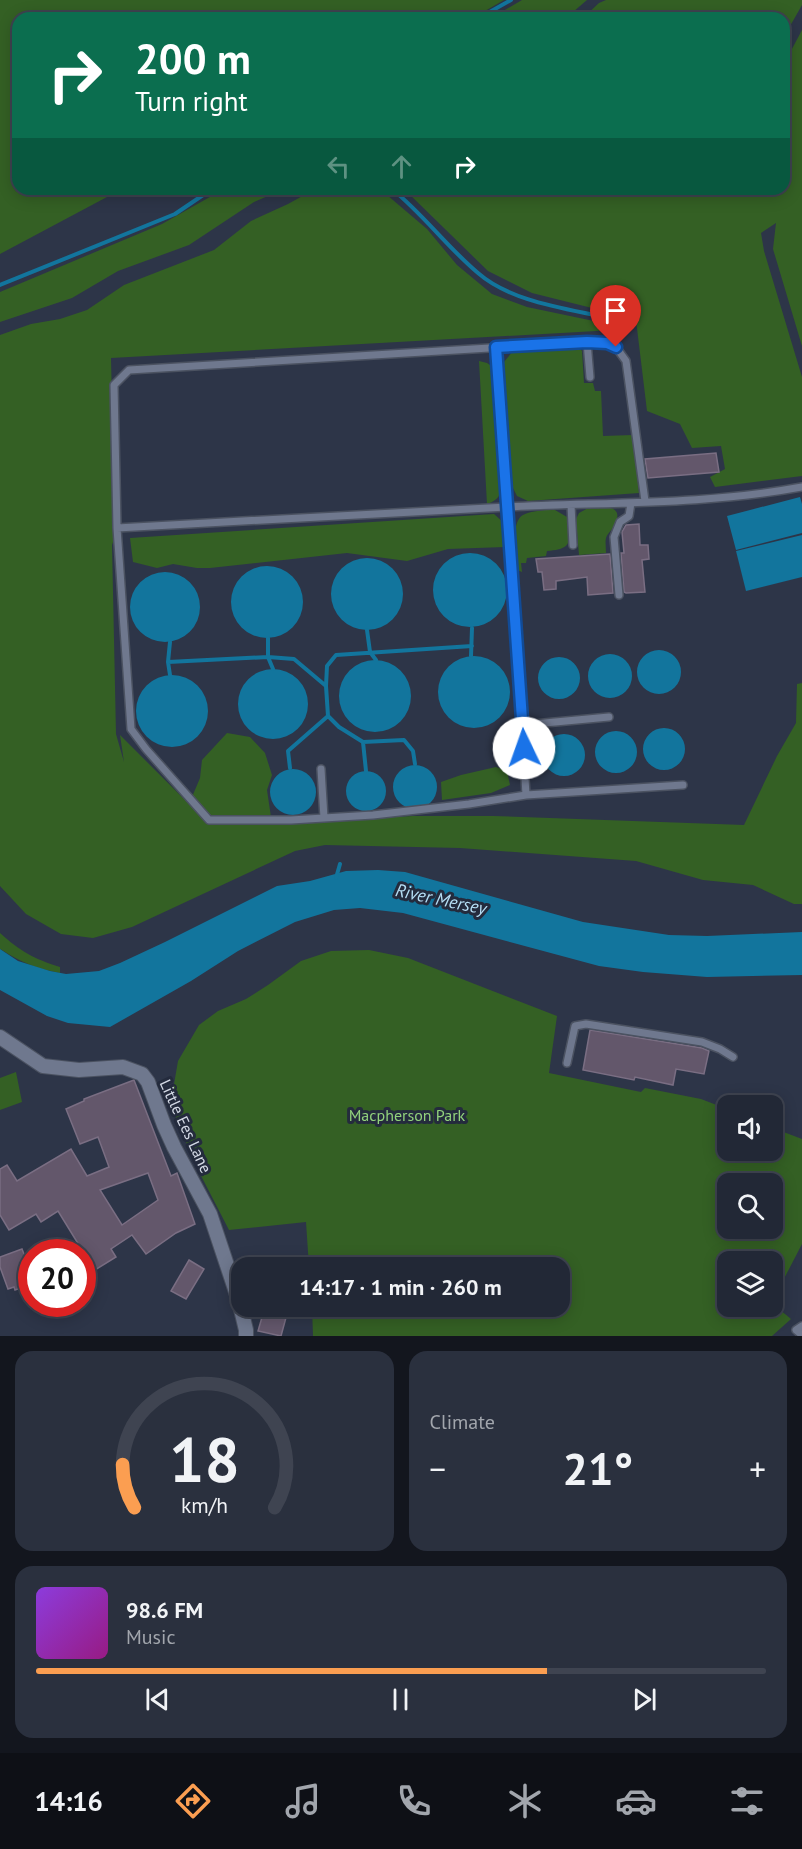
<!DOCTYPE html>
<html lang="en">
<head>
<meta charset="utf-8">
<style>
	:root { --surface:#222836; --page:#2a303e; --text:#f1f3f6; --muted:#a2a6ad; --line:#3f4451; --accent:#fb9e51 }
	body { margin:0; font-family:"PT Sans",sans-serif; background:var(--page); color:var(--text); height:100vh; display:flex; flex-direction:column; font-size:22px; white-space:nowrap }
	* { box-sizing:border-box; margin:0 }
	p { font-size:20px; color:var(--muted) }
	.icon { flex:none; width:33px; height:33px; fill:none; stroke:currentColor; stroke-width:2; stroke-linecap:round; stroke-linejoin:round }
	.map { position:relative; height:1336px; overflow:hidden }
	.panel { display:flex; flex-direction:column; gap:15px; padding:15px; background:#13161e; flex:1 }
	.panel>* { flex:none }
	.top-card { position:absolute; left:12px; top:12px; width:778px; height:183px; border-radius:18px; box-shadow:0 3px 15px #0003,0 0 0 2px var(--line); background:#0b6e4f; color:#fff; overflow:hidden }
	.buttons { position:absolute; left:717px; top:1095px; display:grid; gap:12px }
	.buttons a { display:grid; place-items:center; width:66px; height:66px; border-radius:12px; background:var(--surface); box-shadow:0 3px 15px #0003,0 0 0 2px var(--line); font-size:30px }
	.speed { position:absolute; left:18px; top:1239px; display:flex; gap:12px; font-size:30px; font-weight:700; text-align:center }
	.speed>* { display:grid; place-content:center; width:78px; height:78px; border-radius:50%; background:var(--surface); box-shadow:0 3px 15px #0003,0 0 0 2px var(--line); line-height:1 }
	.speed .limit { border:9px solid #d22; background:#fff; color:#111 }
	.pin { position:absolute; display:grid; place-items:center; width:51px; height:51px; color:#fff; margin:-62px -26px; border-radius:50% 50% 50% 0; rotate:-45deg; box-shadow:0 0 6px #0007 }
	.pin .icon { rotate:45deg }
	.me { position:absolute; width:66px; margin:-33px; rotate:357deg; stroke-linejoin:round; filter:drop-shadow(0 0 4px #0008) }
	.turn { display:flex; align-items:center; gap:21px; height:126px; padding:0 24px; font-size:27px }
	.turn .icon { width:78px; height:78px; stroke-width:2.5 }
	.turn b { display:block; font-size:42px; line-height:51px }
	.lanes { display:flex; align-items:center; height:57px; padding:0 24px; background:#0003; justify-content:center; gap:30px; direction:ltr }
	.lanes .off { opacity:.35 }
	.big { font-size:45px; font-weight:700; line-height:1.1 }
	.panel .widget { flex:1; display:flex; flex-direction:column; justify-content:center; gap:9px; min-width:0; padding:0 21px; border-radius:18px; background:var(--page) }
	.panel .dial { align-items:center; gap:0 }
	.dial svg { height:156px; overflow:visible; fill:none; stroke:var(--line); stroke-width:7; stroke-linecap:round; text-anchor:middle }
	.dial text { fill:var(--text); stroke:none }
	.song { display:flex; align-items:center; gap:18px }
	.cover { width:72px; height:72px; border-radius:9px; background:linear-gradient(135deg,hsl(270 70% 55%),hsl(310 70% 35%)) }
	.played { height:6px; border-radius:3px; background:linear-gradient(90deg,var(--accent) 70%,var(--line) 70%) }
	.keys { display:flex; justify-content:space-around; direction:ltr }
	.heat { display:flex; justify-content:space-between; align-items:center; font-size:33px; direction:ltr }
	.panel .tiles { flex:1; display:grid; gap:15px; grid-template-columns:1fr 1fr }
	.widget:last-child { grid-column:span 2 }
	.trip { position:absolute; left:231px; top:1257px; width:339px; height:60px; border-radius:18px; background:var(--surface); box-shadow:0 3px 15px #0003,0 0 0 2px var(--line); font-weight:700; line-height:60px; text-align:center }
	.tabs { display:flex; height:96px; justify-content:space-around; align-items:center; background:#0e1016; color:var(--muted) }
	.tabs .icon { width:42px; height:42px }
	.tabs .active { color:var(--accent) }
	.tabs b { font-size:27px; color:var(--text) }
	.map>svg:first-child { display:block }
</style>
</head>
<body>
<div class="map">
<svg width="802" height="1336" viewBox="0 0 802 1336">
	<rect width="100%" height="100%" fill="#2d3548"/>
	<!-- green -->
	<path fill="#346024" fill-rule="evenodd" d="M 0,0 L 504,0 L 473,18 L 18,18 L 18,189 L 122,189 L 0,254 Z
		M 522,0 L 587,0 L 566,18 L 491,18 Z
		M 606,0 L 802,0 L 802,5 L 785,35 L 784,18 L 583,18 L 599,3 Z
		M 802,30 L 802,346 L 773,249 L 776,223 L 761,233 L 764,251 L 802,377 L 802,476 L 715,487 L 710,477 L 725,469 L 721,446 L 692,448 L 680,424 L 647,411 L 636,320 L 636,307 L 596,309 L 532,293 L 488,271 L 404,189 L 784,189 L 785,62 Z
		M 224,189 L 284,189 L 254,202 L 189,245 L 118,271 L 72,298 L 0,322 L 0,292 L 162,224 Z
		M 315,189 L 380,189 L 427,229 L 457,265 L 492,294 L 527,307 L 632,329 L 111,358 L 115,536 L 112,545 L 116,734 L 124,762 L 120,735 L 208,823 L 312,822 L 413,816 L 493,816 L 744,825 L 777,756 L 796,723 L 797,684 L 802,683 L 802,904 L 794,904 L 753,885 L 703,880 L 636,861 L 460,848 L 325,845 L 295,851 L 132,927 L 93,938 L 61,934 L 26,914 L 0,886 L 0,335 L 31,324 L 60,319 L 87,310 L 124,285 L 214,250 L 251,221 L 288,204 Z
		M 578,346 L 582,351 L 584,383 L 593,383 L 595,391 L 601,391 L 603,436 L 633,435 L 639,493 L 528,501 L 517,496 L 513,488 L 509,460 L 504,362 L 513,351 Z
		M 479,361 L 487,363 L 496,369 L 503,486 C 500,496 497,501 487,504 Z
		M 590,507 C 603,507 626,504 614,526 C 612,530 607,534 606,538 C 605,542 606,548 606,553 L 579,555 L 576,519 L 579,513 Z
		M 546,510 L 555,510 L 567,517 C 569,541 575,549 547,551 L 546,556 L 527,558 L 526,563 L 521,563 L 522,572 L 515,569 C 515,556 511,521 523,515 C 530,511 539,511 546,510 Z
		M 494,514 L 504,523 L 505,547 L 448,549 L 407,561 L 347,553 L 210,568 L 197,568 L 173,564 L 157,568 L 133,562 L 130,538 Z
		M 227,733 L 250,737 L 265,753 L 272,775 L 267,790 L 271,817 L 211,817 L 192,797 L 200,778 L 202,760 Z
		M 496,767 L 507,771 L 510,785 L 491,793 L 442,800 L 441,782 L 461,775 Z
		M 0,933 C 20,951 34,959 60,967 L 60,973 C 38,969 20,962 2,950 L 0,949 Z
		M 369,950 L 408,958 L 557,1016 L 549,1073 L 641,1092 L 645,1088 L 701,1099 L 727,1109 L 728,1150 L 772,1150 L 773,1128 L 802,1139 L 802,1244 L 773,1300 L 772,1262 L 728,1262 L 728,1306 L 772,1306 L 773,1304 L 791,1319 L 772,1336 L 313,1336 L 312,1307 L 560,1306 L 560,1268 L 309,1267 L 306,1222 L 229,1230 L 196,1166 L 175,1116 L 173,1090 L 178,1061 L 199,1025 L 218,1011 L 246,999 L 268,985 L 301,961 L 331,951 ZM 728,1184 L 772,1184 L 772,1228 L 728,1228 Z
		M 16,1072 L 22,1102 L 0,1110 L 0,1078 Z"/>
	<!-- water -->
	<path fill="#12759d" d="M 800,497 L 802,504 L 802,533 L 736,550 L 727,516 Z
		M 802,535 L 802,577 L 746,591 L 736,551 Z
		M433 590a37 37 0 1 1 74 0a37 37 0 1 1-74 0Z
		M331 594a36 36 0 1 1 72 0a36 36 0 1 1-72 0Z
		M231 602a36 36 0 1 1 72 0a36 36 0 1 1-72 0Z
		M130 607a35 35 0 1 1 70 0a35 35 0 1 1-70 0Z
		M637 672a22 22 0 1 1 44 0a22 22 0 1 1-44 0Z
		M588 676a22 22 0 1 1 44 0a22 22 0 1 1-44 0Z
		M438 692a36 36 0 1 1 72 0a36 36 0 1 1-72 0Z
		M538 678a21 21 0 1 1 42 0a21 21 0 1 1-42 0Z
		M339 696a36 36 0 1 1 72 0a36 36 0 1 1-72 0Z
		M238 704a35 35 0 1 1 70 0a35 35 0 1 1-70 0Z
		M136 711a36 36 0 1 1 72 0a36 36 0 1 1-72 0Z
		M643 749a21 21 0 1 1 42 0a21 21 0 1 1-42 0Z
		M595 752a21 21 0 1 1 42 0a21 21 0 1 1-42 0Z
		M543 755a21 21 0 1 1 42 0a21 21 0 1 1-42 0Z
		M393 787a22 22 0 1 1 44 0a22 22 0 1 1-44 0Z
		M270 792a23 23 0 1 1 46 0a23 23 0 1 1-46 0Z
		M346 791a20 20 0 1 1 40 0a20 20 0 1 1-40 0Z
		M 378,870 L 405,872 L 583,922 L 669,935 L 707,936 L 802,932 L 802,975 L 707,977 L 643,972 L 599,966 L 403,913 L 360,908 L 334,910 L 295,922 L 238,951 L 191,981 L 110,1027 L 68,1023 L 47,1016 L 0,990 L 0,949 L 18,961 L 50,971 L 66,974 L 99,971 L 120,963 L 165,942 L 277,886 L 310,881 L 346,871 Z"/>
	<g fill="none" stroke-linecap="round" stroke-linejoin="round">
		<!-- stream -->
		<path stroke="#12759d" stroke-width="4" d="M 479,18 L 511,0
			M 392,189 C 423,214 447,247 478,273 C 510,301 563,308 604,317
			M 0,285 L 175,214 L 212,189
			M 367,630 L 370,652 L 376,660
			M 268,638 L 268,657 L 273,669
			M 170,642 L 168,662 L 170,675
			M 471,656 L 472,628
			M 168,662 L 268,657 L 294,659 L 326,686 L 328,716 L 288,751 L 290,768
			M 326,686 L 327,666 L 336,655 L 472,646
			M 328,716 L 339,727 L 363,742 L 366,771
			M 363,742 L 404,740 L 413,751 L 415,764
			M 336,878 L 340,864"/>
	</g>
	<!-- building -->
	<path fill="#63576b" stroke="#7a6e83" stroke-width="1.5" fill-rule="evenodd" d="M 716,453 L 719,472 L 648,478 L 645,459 Z
		M 639,524 L 640,545 L 648,545 L 649,559 L 642,560 L 645,592 L 626,593 L 624,592 L 621,553 L 624,553 L 622,532 L 626,525 Z
		M 610,554 L 613,593 L 588,595 L 587,577 L 556,581 L 556,589 L 544,590 L 542,572 L 538,572 L 536,559 Z
		M 590,1030 L 702,1048 L 709,1051 L 704,1074 L 676,1069 L 673,1085 L 635,1077 L 634,1080 L 583,1070 Z
		M 134,1080 L 171,1176 L 177,1173 L 195,1224 L 176,1233 L 146,1254 L 132,1235 L 111,1249 L 116,1257 L 82,1278 L 82,1250 L 58,1211 L 41,1222 L 36,1214 L 9,1230 L 0,1215 L 0,1169 L 7,1165 L 17,1181 L 71,1149 L 87,1176 L 109,1167 L 98,1137 L 80,1144 L 66,1109 L 84,1101 L 84,1099 ZM 148,1173 L 158,1200 L 122,1225 L 100,1190 Z
		M 22,1249 L 32,1274 L 32,1284 L 15,1290 L 14,1287 L 8,1289 L 0,1267 L 0,1257 Z
		M 189,1260 L 204,1269 L 186,1299 L 171,1291 Z
		M 265,1307 L 278,1310 L 277,1313 L 287,1314 L 281,1336 L 258,1331 Z"/>
	<g fill="none" stroke-linecap="round" stroke-linejoin="round">
		<defs>
			<path id="lane" d="M 587,342 L 590,377
				M 496,347 L 509,507 L 526,795
				M 645,501 L 626,361 L 616,347 L 607,343 L 587,342 L 129,370 L 114,385 L 117,528 L 131,729 L 146,749 L 209,820 L 291,820 L 373,815 L 469,804 L 526,795 L 683,785
				M 571,505 L 573,545
				M 117,528 C 247,521 377,513 507,507 C 606,502 705,505 802,487
				M 619,595 L 614,537 L 620,522 L 629,516 L 631,503
				M 523,725 L 609,717
				M 321,769 L 324,818
				M 567,1063 L 575,1026 L 586,1024 L 702,1042 L 720,1049 L 733,1057
				M 802,1326 L 796,1330 L 802,1335"/>
			<path id="street" d="M 0,1037 L 43,1066 L 79,1070 L 123,1067 L 142,1074 L 148,1082 L 164,1125 L 174,1147 L 210,1214 L 239,1301 L 246,1330 L 246,1336"/>
		</defs>
		<!-- lane casing -->
		<use href="#lane" stroke="#4b5261" stroke-width="10"/>
		<!-- street casing -->
		<use href="#street" stroke="#4b5261" stroke-width="16"/>
		<!-- lane -->
		<use href="#lane" stroke="#6f788e" stroke-width="7"/>
		<!-- street -->
		<use href="#street" stroke="#6f788e" stroke-width="14"/>
	</g>
	<g fill="none" stroke-linecap="round" stroke-linejoin="round">
		<defs>
			<path id="route" d="M 524,748 L 496,347 L 587,342 L 607,343 L 616,347"/>
		</defs>
		<!-- route casing -->
		<use href="#route" stroke="#114b97" stroke-width="15"/>
		<!-- route -->
		<use href="#route" stroke="#1a73e8" stroke-width="10"/>
	</g>
	<g text-anchor="middle" dominant-baseline="central" stroke-width="6" stroke-linejoin="round" paint-order="stroke">
		<!-- park labels -->
		<g font-size="16" fill="#92d27c" stroke="#242b3d">
			<text x="407" y="1115">Macpherson Park</text>
		</g>
		<!-- street labels -->
		<g font-size="16" fill="#d4d9e5" stroke="#242b3d">
			<text transform="translate(186 1126) rotate(65)">Little Ees Lane</text>
		</g>
		<!-- water labels -->
		<g font-size="18" font-style="italic" fill="#b5def5" stroke="#242b3d">
			<text transform="translate(441 899) rotate(12)">River Mersey</text>
		</g>
	</g>
</svg>
<div class="buttons">
<a><svg class="icon" aria-label="sound" viewBox="0 0 24 24"><path d="M4 9h4l5-4v14l-5-4H4zM17 9q2 3 0 6"/></svg></a>
<a><svg class="icon" aria-label="search" viewBox="0 0 24 24"><circle cx="10" cy="10" r="6"/><path d="M15 15l6 6"/></svg></a>
<a><svg class="icon" aria-label="layers" viewBox="0 0 24 24"><path d="M12 4l9 5-9 5-9-5zM3 14l9 5 9-5"/></svg></a>
</div>
<div class="speed"><div class="limit">20</div></div>
<div class="pin" style="left:616px;top:347px;background:#d93025"><svg class="icon" aria-label="arrive" viewBox="0 0 24 24"><path d="M6 21V4h12l-3 4 3 4H6"/></svg></div>
<svg class="me" style="left:524px;top:748px" viewBox="-20 -20 40 40"><circle r="19" fill="#fff"/><path d="M0-13L10 11 0 6-10 11z" fill="#1a73e8"/></svg>
<div class="trip">14:17 · 1 min · 260 m</div>
<div class="top-card">
<div class="turn"><svg class="icon" aria-label="right" viewBox="0 0 24 24"><path d="M7 20v-9h11M14 6l5 5-5 5"/></svg><div><b>200 m</b>Turn right</div></div>
<div class="lanes"><svg class="icon off" aria-label="left" viewBox="0 0 24 24"><path d="M17 20v-9H6M10 6l-5 5 5 5"/></svg><svg class="icon off" aria-label="ahead" viewBox="0 0 24 24"><path d="M12 20V5M6 11l6-6 6 6"/></svg><svg class="icon" aria-label="right" viewBox="0 0 24 24"><path d="M7 20v-9h11M14 6l5 5-5 5"/></svg></div>
</div>
</div>
<section class="panel">
<div class="tiles">
<div class="widget dial"><svg viewBox="0 0 100 80">
<path d="M14 69A42 42 0 1 1 86 69"/>
<path d="M14 69A42 42 0 0 1 8 47" stroke="#fb9e51"/>
<text x="50" y="56" font-size="32" font-weight="700">18</text>
<text x="50" y="72" font-size="11">km/h</text>
</svg></div>
<div class="widget"><p>Climate</p>
<div class="heat"><a>−</a><b class="big">21°</b><a>+</a></div>
</div>
<div class="widget">
<div class="song"><i class="cover"></i><div><b>98.6 FM</b><p>Music</p></div></div>
<div class="played"></div>
<div class="keys"><svg class="icon" aria-label="previous" viewBox="0 0 24 24"><path d="M18 5L8 12l10 7zM5 5v14"/></svg><svg class="icon" aria-label="pause" viewBox="0 0 24 24"><path d="M8 5v14M16 5v14"/></svg><svg class="icon" aria-label="next" viewBox="0 0 24 24"><path d="M6 5l10 7-10 7zM19 5v14"/></svg></div>
</div>
</div>
</section>
<nav class="tabs">
<b>14:16</b>
<svg class="icon active" aria-label="directions" viewBox="0 0 24 24"><path d="M12 3l9 9-9 9-9-9zM9 14v-3h6M13 9l2 2-2 2"/></svg>
<svg class="icon" aria-label="music" viewBox="0 0 24 24"><path d="M9 18V5l10-2v13"/><circle cx="6" cy="18" r="3"/><circle cx="16" cy="16" r="3"/></svg>
<svg class="icon" aria-label="phone" viewBox="0 0 24 24"><path d="M5 4h4l2 5-3 2q2 4 5 5l2-3 5 2v4C11 20 4 13 5 4z"/></svg>
<svg class="icon" aria-label="climate" viewBox="0 0 24 24"><path d="M12 3v18M4 7l16 10M4 17L20 7"/></svg>
<svg class="icon" aria-label="car" viewBox="0 0 24 24"><path d="M5 17H2v-5l4-1 3-4h7l3 4 3 1v5h-3M9 17h6M6 11h13"/><circle cx="7" cy="17" r="2"/><circle cx="17" cy="17" r="2"/></svg>
<svg class="icon" aria-label="filters" viewBox="0 0 24 24"><path d="M4 7h16M4 17h16"/><circle cx="9" cy="7" r="2"/><circle cx="15" cy="17" r="2"/></svg>
</nav>
</body>
</html>
